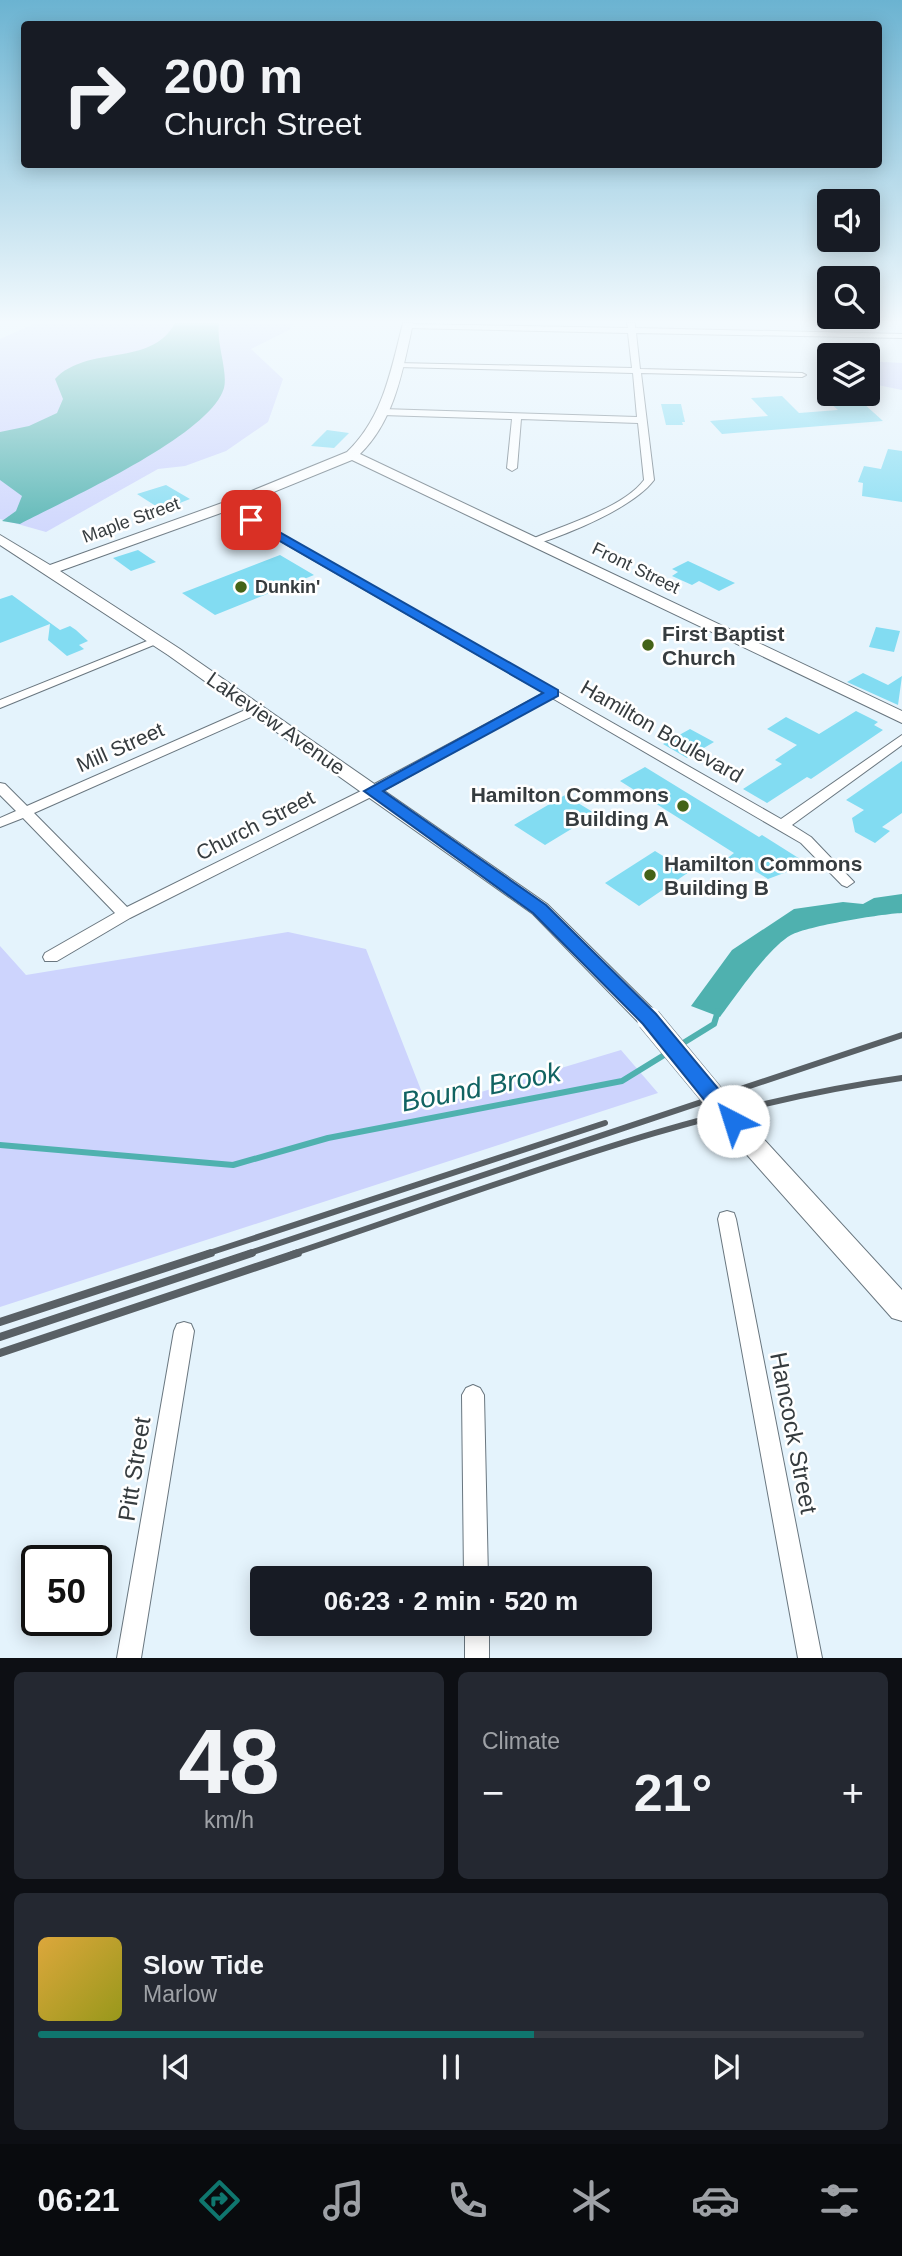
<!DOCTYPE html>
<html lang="en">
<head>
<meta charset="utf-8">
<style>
	:root { --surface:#171b24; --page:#242831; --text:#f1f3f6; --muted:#9ea1a6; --line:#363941; --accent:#0f766e }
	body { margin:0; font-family:Helvetica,sans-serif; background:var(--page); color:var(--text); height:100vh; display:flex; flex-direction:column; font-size:26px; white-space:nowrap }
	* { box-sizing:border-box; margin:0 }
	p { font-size:23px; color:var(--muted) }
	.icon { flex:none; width:38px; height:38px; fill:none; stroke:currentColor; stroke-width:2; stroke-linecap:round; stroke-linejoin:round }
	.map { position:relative; height:1658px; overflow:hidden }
	.sheet { display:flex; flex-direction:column; gap:14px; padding:14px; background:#0d0f14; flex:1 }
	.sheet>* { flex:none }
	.top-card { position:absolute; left:21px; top:21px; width:861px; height:147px; border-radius:7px; box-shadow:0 4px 18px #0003; background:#171b24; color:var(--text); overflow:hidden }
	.buttons { position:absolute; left:817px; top:189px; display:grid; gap:14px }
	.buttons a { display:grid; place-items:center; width:63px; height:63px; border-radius:7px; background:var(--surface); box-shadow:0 4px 18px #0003; font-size:35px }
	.speed { position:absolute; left:21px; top:1545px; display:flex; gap:14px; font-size:35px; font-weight:700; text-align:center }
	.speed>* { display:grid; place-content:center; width:91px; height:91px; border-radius:50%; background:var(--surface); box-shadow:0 4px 18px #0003; line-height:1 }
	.speed .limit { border:4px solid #111; border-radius:10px; background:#fff; color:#111 }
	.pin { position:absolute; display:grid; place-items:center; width:60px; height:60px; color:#fff; margin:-30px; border-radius:14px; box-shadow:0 4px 10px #0006 }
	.me { position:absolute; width:77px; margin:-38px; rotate:320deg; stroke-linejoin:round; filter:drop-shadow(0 0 5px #0008) }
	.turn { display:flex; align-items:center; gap:24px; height:147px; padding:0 28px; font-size:32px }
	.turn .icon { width:91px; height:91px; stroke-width:2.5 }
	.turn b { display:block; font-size:49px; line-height:60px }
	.big { font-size:52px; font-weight:700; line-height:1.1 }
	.sheet .widget { flex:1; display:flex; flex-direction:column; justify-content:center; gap:10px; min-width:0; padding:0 24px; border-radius:10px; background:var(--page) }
	.sheet .dial { align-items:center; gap:0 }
	.dial b { font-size:91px; line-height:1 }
	.song { display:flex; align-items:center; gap:21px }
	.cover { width:84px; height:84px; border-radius:10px; background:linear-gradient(135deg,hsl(40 70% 55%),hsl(60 70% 35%)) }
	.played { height:7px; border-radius:4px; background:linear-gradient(90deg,var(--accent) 60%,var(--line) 60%) }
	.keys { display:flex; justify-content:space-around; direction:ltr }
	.heat { display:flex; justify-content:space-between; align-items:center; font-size:38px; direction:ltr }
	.sheet .tiles { flex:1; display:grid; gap:14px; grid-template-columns:1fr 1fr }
	.widget:last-child { grid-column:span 2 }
	.trip { position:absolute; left:250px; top:1566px; width:402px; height:70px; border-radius:7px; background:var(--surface); box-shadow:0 4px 18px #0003; font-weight:700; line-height:70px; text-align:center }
	.tabs { display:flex; height:112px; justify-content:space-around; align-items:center; background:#090b0e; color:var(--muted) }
	.tabs .icon { width:49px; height:49px }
	.tabs .active { color:var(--accent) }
	.tabs b { font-size:32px; color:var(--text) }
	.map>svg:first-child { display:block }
</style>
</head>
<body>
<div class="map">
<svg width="902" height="1658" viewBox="0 0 902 1658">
	<rect width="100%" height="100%" fill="#e4f3fc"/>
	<!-- green -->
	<path fill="#cdd4fd" d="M 36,323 L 293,323 L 289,330 L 251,349 L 283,379 L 268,422 L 226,451 L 185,466 L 158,469 L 46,532 L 0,519 L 0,339 Z
		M 868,361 L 902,363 L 902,390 L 868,383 Z
		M 288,932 L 366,949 L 428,1108 L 621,1050 L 658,1093 L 0,1307 L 0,946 L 26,975 Z"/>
	<!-- water -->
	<path fill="#4fb1af" d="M 175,323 L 219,323 C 216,343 228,371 224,388 C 210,436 65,500 20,524 L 2,521 L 16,511 L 22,496 L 0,480 L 0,432 L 29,426 L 57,413 L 63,399 L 55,379 C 88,344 151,368 175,323 Z
		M 902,894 L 902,913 C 881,914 808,926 791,935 C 768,948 736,996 720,1017 L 691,1006 L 732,950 L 794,909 L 843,902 L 863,904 L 874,898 Z"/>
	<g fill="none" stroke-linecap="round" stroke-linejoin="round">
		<!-- stream -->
		<path stroke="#4fb1af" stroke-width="6" d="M 680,1045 L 714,1024 L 718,1011
			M 0,1145 L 233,1165 L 328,1138 L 622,1081 L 669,1052"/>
	</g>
	<!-- building -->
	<path fill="#82dcf2" d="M 820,394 L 853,394 L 883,421 L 722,434 L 710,421 L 768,416 L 751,398 L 782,396 L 799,413 L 838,410 Z
		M 661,404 L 681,404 L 685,422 L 682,422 L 683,425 L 666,425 Z
		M 327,430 L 349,433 L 334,448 L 311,446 Z
		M 888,449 L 902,451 L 902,502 L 862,496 L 863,483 L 858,482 L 864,466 L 881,469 Z
		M 166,485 L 190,499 L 162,510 L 137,494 Z
		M 138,550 L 156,562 L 131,571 L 113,558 Z
		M 280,555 L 314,575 L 215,615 L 182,593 Z
		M 688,561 L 735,583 L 719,591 L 699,581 L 692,585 L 672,576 L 678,572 L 672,569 Z
		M 12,595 L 60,630 L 70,626 L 76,630 L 88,641 L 79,645 L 84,649 L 67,656 L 48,640 L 50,624 L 0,643 L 0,599 Z
		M 876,627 L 900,631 L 894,652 L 869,647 Z
		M 863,673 L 888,685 L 902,676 L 898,705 L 847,682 Z
		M 856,711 L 878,722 L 874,725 L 883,730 L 811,779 L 807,777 L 767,803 L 743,789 L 782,764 L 775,760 L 797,745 L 767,729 L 786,717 L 819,734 Z
		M 690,729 L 714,742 L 687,758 L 663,744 Z
		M 902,761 L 902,813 L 882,827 L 890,831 L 875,843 L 855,832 L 852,818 L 864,810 L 846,800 Z
		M 645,767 L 759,837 L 762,835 L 808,864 L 768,879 L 750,868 L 744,871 L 725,860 L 734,853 L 620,781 Z
		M 565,795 L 596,814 L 545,845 L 514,825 Z
		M 655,851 L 689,872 L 639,906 L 605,883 Z"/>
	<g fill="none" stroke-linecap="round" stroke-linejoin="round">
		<defs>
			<path id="street" d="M 627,323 L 635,323 L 635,328 L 902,334 L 902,338 L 636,333 L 640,369 L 802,373 L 806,375 L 802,377 L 641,373 L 654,480 C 634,507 569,534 536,544 L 531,541 L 532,539 C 564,525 623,508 644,480 L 638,423 L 521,419 L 517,468 L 512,471 L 507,468 L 512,419 L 382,415 L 378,412 L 382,409 L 637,417 L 633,373 L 397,367 L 393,365 L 397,363 L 632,368 L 628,333 L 407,328 L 403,326 L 407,324 L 628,328 Z
				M 227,503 L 781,819 L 902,735 L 902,745 L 792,825 L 811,837 L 854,882 L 847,887 L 842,885 L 801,843 L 552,698 L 377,794 L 130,918 L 57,961 L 45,961 L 43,957 L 45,953 L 115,913 L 23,818 L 0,827 L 0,818 L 16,811 L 0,795 L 0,783 L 5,784 L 27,806 L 252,707 L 260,707 L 262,710 L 260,713 L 34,813 L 127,907 L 367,788 L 544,693 L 223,508 L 222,506 Z
				M 157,637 L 163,640 L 161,642 L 0,708 L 0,700 Z
				M 727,1211 L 734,1213 L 736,1219 L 822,1658 L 798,1658 L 718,1219 L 720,1213 Z
				M 184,1322 L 191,1324 L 194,1331 L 141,1658 L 117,1658 L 174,1331 L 177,1324 Z
				M 473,1385 L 480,1388 L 484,1395 L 488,1578 L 464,1578 L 462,1395 L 466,1388 Z
				M 465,1624 L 489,1624 L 489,1658 L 465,1658 Z"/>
			<path id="secondary" d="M 403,323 L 413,323 C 403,369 395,420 360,454 L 902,711 L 902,723 L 352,460 L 232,509 L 60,571 L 180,649 L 547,904 L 657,1013 L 660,1019 L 657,1025 L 649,1027 L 641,1025 L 533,914 L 168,655 L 0,545 L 0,535 L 50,565 L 222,503 L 347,452 C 383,418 391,370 403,323 Z
				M 750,1131 L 759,1134 L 902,1290 L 902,1321 L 892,1318 L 741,1148 L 738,1141 L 741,1134 Z"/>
		</defs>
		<!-- street casing -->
		<use href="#street" stroke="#69767f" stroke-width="2"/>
		<!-- secondary casing -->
		<use href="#secondary" stroke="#69767f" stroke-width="2"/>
		<!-- street -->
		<use href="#street" fill="#fff" fill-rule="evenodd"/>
		<!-- secondary -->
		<use href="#secondary" fill="#fff" fill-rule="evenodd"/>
		<!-- rail-far1 -->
		<path stroke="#596065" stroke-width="6" d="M 206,1254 L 605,1123
			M 247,1254 L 902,1035
			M 292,1254 C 493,1187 692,1107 902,1078"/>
		<!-- rail -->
		<path stroke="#596065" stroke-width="8" d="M 0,1322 L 211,1253
			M 0,1337 L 252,1253
			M 0,1353 L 298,1253"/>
		<defs>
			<path id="secondary-bridge" d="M 649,1019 L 750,1141"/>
		</defs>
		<!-- secondary-bridge casing -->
		<use href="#secondary-bridge" stroke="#69767f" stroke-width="25" stroke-linecap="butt"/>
		<!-- secondary-bridge -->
		<use href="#secondary-bridge" stroke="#fff" stroke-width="24"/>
	</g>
	<!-- sky -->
	<linearGradient id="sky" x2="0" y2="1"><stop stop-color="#6bb3d1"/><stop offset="0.58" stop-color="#f3fafe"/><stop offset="1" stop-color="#f3fafe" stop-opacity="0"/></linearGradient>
	<rect width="902" height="555" fill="url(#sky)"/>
	<!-- route -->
	<path fill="#1a73e8" stroke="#114b97" stroke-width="2" d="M 251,516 L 558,690 L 558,696 L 383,791 L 546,905 L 656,1014 L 740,1115 L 743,1121 L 740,1127 L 726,1127 L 643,1024 L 533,913 L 364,791 L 543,693 L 247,522 L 245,520 Z"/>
	<!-- markers -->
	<g fill="#446318" stroke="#fff" stroke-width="2.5">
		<circle cx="241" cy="587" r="7"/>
		<circle cx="648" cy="645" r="7"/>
		<circle cx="683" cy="806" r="7"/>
		<circle cx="650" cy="875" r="7"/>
	</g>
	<g text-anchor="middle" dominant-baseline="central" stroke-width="5" stroke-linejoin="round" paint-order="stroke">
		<!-- far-street labels -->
		<g font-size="18" fill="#363c3f" stroke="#fff">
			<text transform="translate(131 520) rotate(-20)">Maple Street</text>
			<text transform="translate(636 568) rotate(26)">Front Street</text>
		</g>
		<!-- far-poi labels -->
		<g font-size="18" font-weight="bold" fill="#363c3f" stroke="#fff" text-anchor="start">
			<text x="255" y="587">Dunkin'</text>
		</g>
		<!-- poi labels -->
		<g font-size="21" font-weight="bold" fill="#363c3f" stroke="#fff" text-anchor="start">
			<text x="662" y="633">First Baptist<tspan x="662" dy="24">Church</tspan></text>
			<text x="669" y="794" text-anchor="end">Hamilton Commons<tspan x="669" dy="24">Building A</tspan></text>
			<text x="664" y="863">Hamilton Commons<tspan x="664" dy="24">Building B</tspan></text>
		</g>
		<!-- street labels -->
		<g font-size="21" fill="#363c3f" stroke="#fff">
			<text transform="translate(276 723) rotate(35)">Lakeview Avenue</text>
			<text transform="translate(662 731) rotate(30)">Hamilton Boulevard</text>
			<text transform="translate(120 747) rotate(-24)">Mill Street</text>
			<text transform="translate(255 825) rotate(-27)">Church Street</text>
		</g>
		<!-- near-street labels -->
		<g font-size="24" fill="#363c3f" stroke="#fff">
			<text transform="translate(794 1433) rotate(79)">Hancock Street</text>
			<text transform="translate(134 1469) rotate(-81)">Pitt Street</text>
		</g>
		<!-- near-water labels -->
		<g font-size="28" font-style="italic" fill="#116362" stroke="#fff">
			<text transform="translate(481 1087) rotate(-11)">Bound Brook</text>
		</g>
	</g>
</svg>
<div class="buttons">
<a><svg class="icon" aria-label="sound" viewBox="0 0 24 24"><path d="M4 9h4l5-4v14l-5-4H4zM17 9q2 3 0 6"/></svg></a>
<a><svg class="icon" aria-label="search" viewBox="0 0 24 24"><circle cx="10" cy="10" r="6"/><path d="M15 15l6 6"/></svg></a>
<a><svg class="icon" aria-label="layers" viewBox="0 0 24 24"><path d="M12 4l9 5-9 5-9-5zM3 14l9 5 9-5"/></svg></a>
</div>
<div class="speed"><div class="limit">50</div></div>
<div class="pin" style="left:251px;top:520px;background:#d93025"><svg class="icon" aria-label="arrive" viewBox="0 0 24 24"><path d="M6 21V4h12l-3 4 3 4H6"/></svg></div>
<svg class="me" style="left:733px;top:1121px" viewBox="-20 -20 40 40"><circle r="19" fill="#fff"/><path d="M0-13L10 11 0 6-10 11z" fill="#1a73e8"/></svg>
<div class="trip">06:23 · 2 min · 520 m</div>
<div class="top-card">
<div class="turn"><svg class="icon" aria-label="right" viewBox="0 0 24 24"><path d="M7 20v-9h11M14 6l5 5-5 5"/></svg><div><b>200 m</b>Church Street</div></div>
</div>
</div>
<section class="sheet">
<div class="tiles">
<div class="widget dial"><b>48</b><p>km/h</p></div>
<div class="widget"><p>Climate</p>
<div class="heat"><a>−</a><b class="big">21°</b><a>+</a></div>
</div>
<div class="widget">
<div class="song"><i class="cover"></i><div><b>Slow Tide</b><p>Marlow</p></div></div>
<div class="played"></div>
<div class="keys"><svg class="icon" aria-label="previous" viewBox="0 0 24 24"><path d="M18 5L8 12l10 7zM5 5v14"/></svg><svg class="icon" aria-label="pause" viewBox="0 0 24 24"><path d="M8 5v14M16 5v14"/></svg><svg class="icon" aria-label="next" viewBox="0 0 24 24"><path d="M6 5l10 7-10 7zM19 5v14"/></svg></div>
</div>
</div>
</section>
<nav class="tabs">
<b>06:21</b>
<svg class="icon active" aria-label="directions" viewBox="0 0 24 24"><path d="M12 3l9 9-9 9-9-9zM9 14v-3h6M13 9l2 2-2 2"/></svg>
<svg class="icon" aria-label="music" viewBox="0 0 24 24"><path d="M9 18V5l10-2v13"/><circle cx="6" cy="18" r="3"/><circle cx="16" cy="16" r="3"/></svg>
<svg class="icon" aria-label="phone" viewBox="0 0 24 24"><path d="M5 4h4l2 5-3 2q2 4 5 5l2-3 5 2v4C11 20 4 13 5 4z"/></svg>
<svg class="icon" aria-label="climate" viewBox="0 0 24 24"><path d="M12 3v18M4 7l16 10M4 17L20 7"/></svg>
<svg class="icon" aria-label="car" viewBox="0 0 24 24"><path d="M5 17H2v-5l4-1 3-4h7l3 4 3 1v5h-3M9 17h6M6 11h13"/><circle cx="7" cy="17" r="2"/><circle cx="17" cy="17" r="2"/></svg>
<svg class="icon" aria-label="filters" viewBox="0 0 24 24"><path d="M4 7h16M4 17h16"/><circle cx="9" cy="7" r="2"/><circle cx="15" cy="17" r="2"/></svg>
</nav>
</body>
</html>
